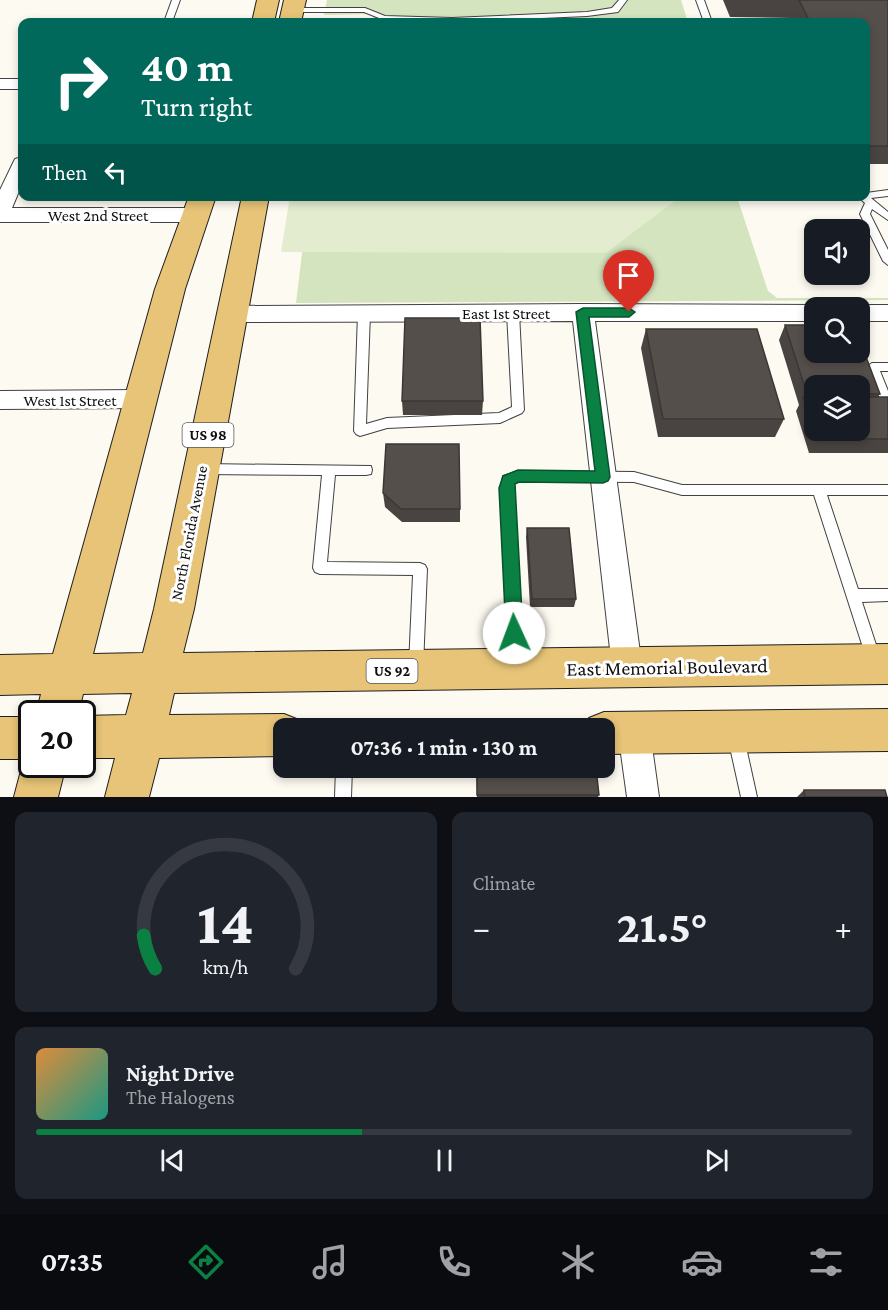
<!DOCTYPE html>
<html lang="en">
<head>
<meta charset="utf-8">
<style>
	:root { --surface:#171b24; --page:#20242c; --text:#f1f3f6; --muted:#9ea1a6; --line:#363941; --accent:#0b8043 }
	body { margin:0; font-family:"Crimson Pro",serif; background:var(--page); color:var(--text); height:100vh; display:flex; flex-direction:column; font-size:22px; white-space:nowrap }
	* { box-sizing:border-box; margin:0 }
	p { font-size:20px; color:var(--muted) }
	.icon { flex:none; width:33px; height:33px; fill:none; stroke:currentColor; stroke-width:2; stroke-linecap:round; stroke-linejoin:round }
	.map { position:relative; height:797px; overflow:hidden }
	.details { display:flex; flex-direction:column; gap:15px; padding:15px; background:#0d0f14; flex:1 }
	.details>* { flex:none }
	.top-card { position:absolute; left:18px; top:18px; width:852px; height:183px; border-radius:12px; box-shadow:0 3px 9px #0003; background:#00695c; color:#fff; overflow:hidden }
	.controls { position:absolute; left:804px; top:219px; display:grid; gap:12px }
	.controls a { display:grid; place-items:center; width:66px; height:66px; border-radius:12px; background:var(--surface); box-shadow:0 3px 9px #0003; font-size:30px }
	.speed { position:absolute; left:18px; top:700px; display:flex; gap:12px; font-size:30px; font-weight:700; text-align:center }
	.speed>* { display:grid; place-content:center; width:78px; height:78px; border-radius:50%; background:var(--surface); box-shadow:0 3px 9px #0003; line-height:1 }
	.speed .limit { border:3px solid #111; border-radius:9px; background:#fff; color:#111 }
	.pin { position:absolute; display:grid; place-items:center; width:51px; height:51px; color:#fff; margin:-62px -26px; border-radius:50% 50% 50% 0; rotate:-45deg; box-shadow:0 0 6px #0007 }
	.pin .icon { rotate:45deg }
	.me { position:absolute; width:66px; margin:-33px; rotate:358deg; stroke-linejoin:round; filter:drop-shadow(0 0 4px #0008) }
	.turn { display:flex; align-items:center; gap:21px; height:126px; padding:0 24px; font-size:27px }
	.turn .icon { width:78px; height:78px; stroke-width:2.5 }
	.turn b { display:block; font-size:42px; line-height:51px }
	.then { display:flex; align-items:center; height:57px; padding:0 24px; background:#0003; gap:12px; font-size:22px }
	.big { font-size:45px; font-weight:700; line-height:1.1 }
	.details .widget { flex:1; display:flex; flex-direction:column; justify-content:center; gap:9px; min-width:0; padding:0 21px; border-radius:12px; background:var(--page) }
	.details .dial { align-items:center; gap:0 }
	.dial svg { height:156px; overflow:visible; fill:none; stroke:var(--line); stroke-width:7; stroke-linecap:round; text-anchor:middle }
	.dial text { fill:var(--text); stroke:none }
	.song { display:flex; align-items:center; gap:18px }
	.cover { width:72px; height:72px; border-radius:9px; background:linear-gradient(135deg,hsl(30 70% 55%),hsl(170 70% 35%)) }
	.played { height:6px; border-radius:3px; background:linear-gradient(90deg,var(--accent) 40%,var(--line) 40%) }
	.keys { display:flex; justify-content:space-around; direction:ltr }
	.heat { display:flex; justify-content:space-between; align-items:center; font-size:33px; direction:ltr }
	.details .tiles { flex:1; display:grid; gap:15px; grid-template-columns:1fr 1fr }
	.widget:last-child { grid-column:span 2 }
	.trip { position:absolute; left:273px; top:718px; width:342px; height:60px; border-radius:12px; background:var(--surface); box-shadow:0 3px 9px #0003; font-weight:700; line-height:60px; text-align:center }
	.menu { display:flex; height:96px; justify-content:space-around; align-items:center; background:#090b0e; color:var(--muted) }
	.menu .icon { width:42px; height:42px }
	.menu .on { color:var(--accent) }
	.menu b { font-size:27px; color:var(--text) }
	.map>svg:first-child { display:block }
</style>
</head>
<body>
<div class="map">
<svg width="888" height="797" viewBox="0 0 888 797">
	<rect width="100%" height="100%" fill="#fdfaf1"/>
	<!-- green -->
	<path fill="#d4e4be" d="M 327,0 L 681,0 L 687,19 L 373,22 L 373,14 L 324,15 Z
		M 309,196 L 737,197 L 768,291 L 777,298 L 888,298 L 888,300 L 296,303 Z"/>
	<!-- pitch -->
	<path fill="#e4eccf" d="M 290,196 L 680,196 L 680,197 L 606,253 L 281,252 Z"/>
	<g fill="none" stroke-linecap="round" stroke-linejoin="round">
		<defs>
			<path id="service" d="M 172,0 L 180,0 L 172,22 L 164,22 Z
				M 619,0 L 627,0 L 618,12 L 587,16 L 452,22 L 384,20 L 364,12 L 293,12 L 289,10 L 293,8 L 365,8 L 385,16 L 452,18 L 587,12 L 612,8 Z
				M 696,0 L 704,0 L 712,22 L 704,22 Z
				M 888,190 L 888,196 L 871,198 L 888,212 L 888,220 L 872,209 L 870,214 L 888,250 L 888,265 L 883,261 L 860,214 L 865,203 L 857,196 L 866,196 L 866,193 Z
				M 364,309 L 370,313 L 366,424 L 387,418 L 499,413 L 512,407 L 507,313 L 513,309 L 519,313 L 524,410 L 522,413 L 500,423 L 387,428 L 360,436 L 356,434 L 354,431 L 358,313 Z
				M 872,363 L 888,363 L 888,371 L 880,371 L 888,391 L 888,404 L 882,403 L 866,367 Z
				M 203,464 L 371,466 L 372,470 L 371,474 L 366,475 L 335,475 L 327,562 L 420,563 L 425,565 L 427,569 L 423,666 L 421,671 L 416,673 L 411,671 L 409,666 L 413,575 L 320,574 L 315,572 L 313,568 L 322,475 L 203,474 L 198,473 L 197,469 L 198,465 Z
				M 518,471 L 634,472 L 682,485 L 888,485 L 888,495 L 827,495 L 858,589 L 888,589 L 888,601 L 862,602 L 881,660 L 879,665 L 874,667 L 869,665 L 867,660 L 814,495 L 682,495 L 634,482 L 519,481 L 514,483 L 513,488 L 523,663 L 521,668 L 516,670 L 511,668 L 509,663 L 501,488 L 503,476 Z
				M 736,730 L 742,732 L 744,738 L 757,797 L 741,797 L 728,738 L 730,732 Z
				M 336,768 L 352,768 L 351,797 L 335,797 Z"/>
			<path id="minor" d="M 0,79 L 22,79 L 22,89 L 0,89 Z
				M 22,157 L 22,184 L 12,208 L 196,208 L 203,210 L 206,215 L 203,220 L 196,222 L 0,222 L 0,190 L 13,163 L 15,159 Z
				M 583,304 L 814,305 L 822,308 L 814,308 L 814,321 L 595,321 L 642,667 L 638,677 L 627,681 L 616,677 L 612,667 L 573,321 L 233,322 L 225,320 L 222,314 L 225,308 L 233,306 Z
				M 860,305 L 888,305 L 888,321 L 860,321 L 860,308 L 852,308 Z
				M 139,390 L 147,392 L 151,399 L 147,406 L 139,408 L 0,409 L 0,391 Z
				M 634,716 L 645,721 L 650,732 L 659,797 L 627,797 L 618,732 L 623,721 Z"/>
			<path id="primary" d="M 257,0 L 279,0 L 274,22 L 252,22 Z
				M 284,0 L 306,0 L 301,22 L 279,22 Z
				M 189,196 L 216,196 L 185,289 L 93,654 L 143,653 L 154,609 L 242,196 L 269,196 L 194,609 L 183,653 L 888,644 L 888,684 L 174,693 L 169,715 L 284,714 L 299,720 L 303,729 L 284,729 L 284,756 L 159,758 L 149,797 L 105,797 L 115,758 L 82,758 L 82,716 L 126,715 L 132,693 L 83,694 L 78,714 L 36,714 L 41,694 L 0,695 L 0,655 L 53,654 L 155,289 Z
				M 888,709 L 888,751 L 604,754 L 604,729 L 584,729 L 589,718 L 604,712 Z
				M 0,717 L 32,717 L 32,765 L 66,765 L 58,797 L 14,797 L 24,759 L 0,759 Z"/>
		</defs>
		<!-- service casing -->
		<use href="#service" stroke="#414141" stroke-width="2"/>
		<!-- minor casing -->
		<use href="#minor" stroke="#414141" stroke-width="2"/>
		<!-- primary casing -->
		<use href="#primary" stroke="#1f1f1f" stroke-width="2"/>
		<!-- service -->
		<use href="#service" fill="#fff" fill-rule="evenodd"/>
		<!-- minor -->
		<use href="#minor" fill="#fff" fill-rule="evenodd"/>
		<!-- primary -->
		<use href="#primary" fill="#e7c477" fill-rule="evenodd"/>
	</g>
	<!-- wall -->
	<path fill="#494441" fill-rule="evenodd" d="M 723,0 L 888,0 L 888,164 L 866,164 L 866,22 L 796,22 L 793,18 L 730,17 Z
		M 785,325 L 880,394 L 878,397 L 888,397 L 888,453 L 809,453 L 796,411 L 799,405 L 779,340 ZM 814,386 L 860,386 L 860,430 L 814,430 Z
		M 646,329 L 784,419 L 775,437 L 658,437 L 641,348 Z
		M 402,401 L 483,401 L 482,415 L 403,415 Z
		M 383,493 L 460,509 L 460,522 L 402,522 L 385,507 Z
		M 527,528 L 576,599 L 574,607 L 530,607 L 526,537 Z
		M 476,768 L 596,768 L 599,795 L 598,797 L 477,797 Z
		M 804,790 L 887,797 L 797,797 Z"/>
	<!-- building -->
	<path fill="#554f4c" stroke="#3c3735" stroke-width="1.5" d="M 799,0 L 888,0 L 888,146 L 866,146 L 866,22 L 810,22 Z
		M 405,318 L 480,318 L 483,401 L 402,401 Z
		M 785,325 L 814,325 L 814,352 L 860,352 L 860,341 L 880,394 L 860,394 L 860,386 L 814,386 L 814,394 L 807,394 Z
		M 646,329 L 757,329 L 784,419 L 663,419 Z
		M 803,397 L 814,397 L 814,430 L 860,430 L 860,397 L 888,397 L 888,439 L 817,439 Z
		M 386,444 L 459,444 L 460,509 L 401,509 L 383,493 Z
		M 527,528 L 569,528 L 576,599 L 532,599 Z
		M 477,768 L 596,768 L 599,795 L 477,795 Z
		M 804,790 L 885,790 L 887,797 L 805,797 Z"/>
	<!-- route -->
	<path fill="#0b8043" stroke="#07532c" stroke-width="1.5" d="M 583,308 L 629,308 L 635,312 L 629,317 L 589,317 L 610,477 L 608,481 L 603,483 L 519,482 L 515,484 L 523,633 L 520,638 L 514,641 L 509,638 L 506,633 L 499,488 L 503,476 L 518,470 L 595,471 L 576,312 Z"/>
	<g text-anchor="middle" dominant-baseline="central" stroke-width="6" stroke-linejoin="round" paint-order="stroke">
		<!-- shield labels -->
		<g fill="#fff" stroke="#565656" stroke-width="1.5">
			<rect x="182.5" y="423" width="51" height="24" rx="4.5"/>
			<rect x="366.5" y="659" width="51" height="24" rx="4.5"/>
		</g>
		<g font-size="15" font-weight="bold" fill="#0e0e0e">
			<text x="208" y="435">US 98</text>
			<text x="392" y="671">US 92</text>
		</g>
		<!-- street labels -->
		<g font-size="16" fill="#0e0e0e" stroke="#fff">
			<text x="98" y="215">West 2nd Street</text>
			<text x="506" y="313">East 1st Street</text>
			<text x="70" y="400">West 1st Street</text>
			<text transform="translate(189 533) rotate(-79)">North Florida Avenue</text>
		</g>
		<!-- near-street labels -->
		<g font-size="20" fill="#0e0e0e" stroke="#fff">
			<text transform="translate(667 667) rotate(-1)">East Memorial Boulevard</text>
		</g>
	</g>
</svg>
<div class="controls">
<a><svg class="icon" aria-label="sound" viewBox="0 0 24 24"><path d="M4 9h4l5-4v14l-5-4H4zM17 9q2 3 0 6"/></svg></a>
<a><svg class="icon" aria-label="search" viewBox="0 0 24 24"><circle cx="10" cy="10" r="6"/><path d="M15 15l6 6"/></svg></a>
<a><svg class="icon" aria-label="layers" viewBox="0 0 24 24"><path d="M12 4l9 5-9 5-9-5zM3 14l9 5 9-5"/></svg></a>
</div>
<div class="speed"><div class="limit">20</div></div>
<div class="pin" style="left:629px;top:312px;background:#d93025"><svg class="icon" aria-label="arrive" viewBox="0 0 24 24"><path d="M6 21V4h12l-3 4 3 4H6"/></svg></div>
<svg class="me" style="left:514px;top:633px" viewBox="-20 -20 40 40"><circle r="19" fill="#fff"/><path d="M0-13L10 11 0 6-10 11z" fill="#0b8043"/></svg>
<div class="trip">07:36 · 1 min · 130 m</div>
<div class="top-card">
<div class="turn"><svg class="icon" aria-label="right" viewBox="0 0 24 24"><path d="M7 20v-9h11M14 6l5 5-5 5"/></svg><div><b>40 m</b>Turn right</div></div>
<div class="then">Then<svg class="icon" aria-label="left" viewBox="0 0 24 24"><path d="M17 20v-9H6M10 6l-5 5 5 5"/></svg></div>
</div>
</div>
<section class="details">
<div class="tiles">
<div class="widget dial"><svg viewBox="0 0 100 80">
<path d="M14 69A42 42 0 1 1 86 69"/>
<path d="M14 69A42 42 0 0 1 8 52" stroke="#0b8043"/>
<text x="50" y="56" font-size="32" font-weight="700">14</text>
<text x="50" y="72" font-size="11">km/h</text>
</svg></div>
<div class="widget"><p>Climate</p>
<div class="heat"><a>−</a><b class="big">21.5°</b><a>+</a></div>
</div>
<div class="widget">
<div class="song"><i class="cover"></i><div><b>Night Drive</b><p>The Halogens</p></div></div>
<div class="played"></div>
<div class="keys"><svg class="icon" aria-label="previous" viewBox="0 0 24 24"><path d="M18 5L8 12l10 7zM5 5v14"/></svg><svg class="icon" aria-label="pause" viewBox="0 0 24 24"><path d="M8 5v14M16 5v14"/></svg><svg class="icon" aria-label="next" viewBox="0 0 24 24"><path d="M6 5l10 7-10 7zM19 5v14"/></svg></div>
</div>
</div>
</section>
<nav class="menu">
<b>07:35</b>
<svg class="icon on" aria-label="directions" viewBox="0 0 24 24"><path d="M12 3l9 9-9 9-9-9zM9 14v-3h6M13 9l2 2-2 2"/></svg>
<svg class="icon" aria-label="music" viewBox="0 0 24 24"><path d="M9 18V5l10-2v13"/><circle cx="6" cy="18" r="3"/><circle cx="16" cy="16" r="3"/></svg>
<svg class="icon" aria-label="phone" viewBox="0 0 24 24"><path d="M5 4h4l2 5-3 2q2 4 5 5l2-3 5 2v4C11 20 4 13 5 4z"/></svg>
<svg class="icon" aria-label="climate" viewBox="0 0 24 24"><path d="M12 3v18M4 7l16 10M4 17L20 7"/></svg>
<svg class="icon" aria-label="car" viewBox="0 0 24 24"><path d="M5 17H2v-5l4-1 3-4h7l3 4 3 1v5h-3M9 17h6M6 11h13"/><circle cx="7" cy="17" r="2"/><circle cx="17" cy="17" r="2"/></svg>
<svg class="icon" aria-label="filters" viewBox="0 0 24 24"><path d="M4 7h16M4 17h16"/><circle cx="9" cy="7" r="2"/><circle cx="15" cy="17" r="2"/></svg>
</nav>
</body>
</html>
